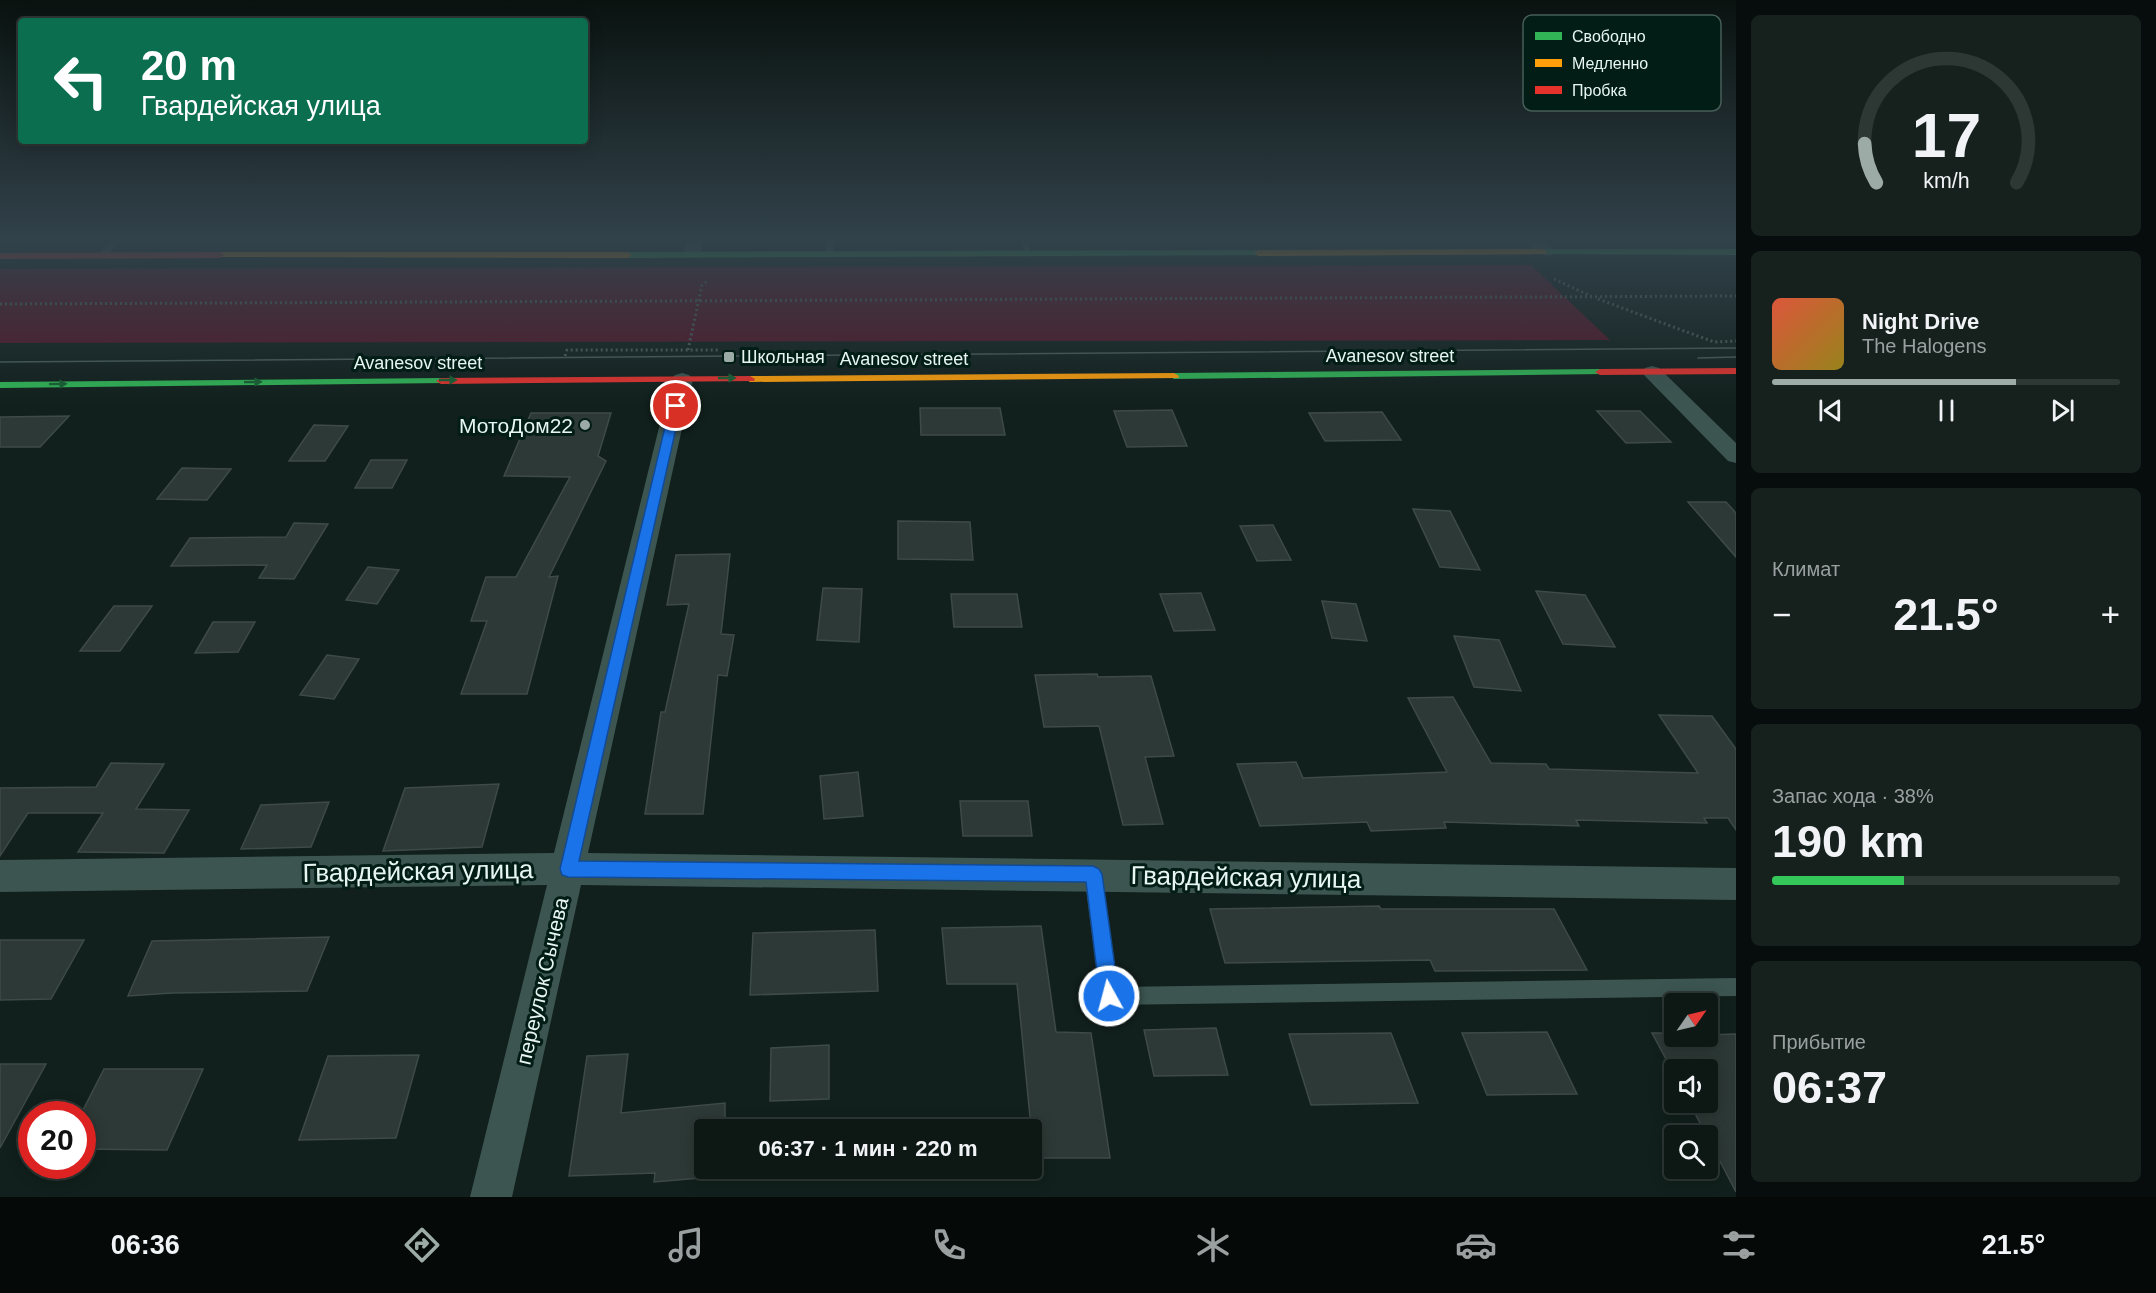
<!DOCTYPE html>
<html lang="ru">
<head>
<meta charset="utf-8">
<style>
	:root { --surface:#0d1815; --page:#16211e; --text:#f1f3f6; --muted:#9aa0a0; --line:#2d3734; --accent:#9caba6 }
	body { margin:0; font-family:Helvetica,sans-serif; background:var(--page); color:var(--text); height:100vh; display:flex; flex-direction:column; font-size:22px; white-space:nowrap }
	* { box-sizing:border-box; margin:0 }
	p { font-size:20px; color:var(--muted) }
	.icon { flex:none; width:33px; height:33px; fill:none; stroke:currentColor; stroke-width:2; stroke-linecap:round; stroke-linejoin:round }
	.map { position:relative; flex:1; overflow:hidden }
	.drawer { display:flex; flex-direction:column; gap:15px; padding:15px; background:#070d0c; width:420px }
	.drawer>* { flex:none }
	.guide { position:absolute; left:18px; top:18px; width:570px; height:126px; border-radius:6px; box-shadow:0 3px 15px #0003,0 0 0 2px var(--line); background:#0b6e4f; color:#fff; overflow:hidden }
	.needle { width:39px; rotate:56deg }
	.fabs { position:absolute; left:1664px; top:993px; display:grid; gap:12px }
	.fabs a { display:grid; place-items:center; width:54px; height:54px; border-radius:6px; background:var(--surface); box-shadow:0 3px 15px #0003,0 0 0 2px var(--line); font-size:30px }
	.speed { position:absolute; left:18px; top:1101px; display:flex; gap:12px; font-size:30px; font-weight:700; text-align:center }
	.speed>* { display:grid; place-content:center; width:78px; height:78px; border-radius:50%; background:var(--surface); box-shadow:0 3px 15px #0003,0 0 0 2px var(--line); line-height:1 }
	.speed .limit { border:9px solid #d22; background:#fff; color:#111 }
	.pin { position:absolute; display:grid; place-items:center; width:51px; height:51px; color:#fff; margin:-26px; border:3px solid #fff; border-radius:50%; box-shadow:0 2px 6px #0007 }
	.me { position:absolute; width:66px; margin:-33px; rotate:353deg; stroke-linejoin:round; filter:drop-shadow(0 0 4px #0008) }
	.turn { display:flex; align-items:center; gap:21px; height:126px; padding:0 24px; font-size:27px }
	.turn .icon { width:78px; height:78px; stroke-width:2.5 }
	.turn b { display:block; font-size:42px; line-height:51px }
	.big { font-size:45px; font-weight:700; line-height:1.1 }
	.drawer .card { flex:1; display:flex; flex-direction:column; justify-content:center; gap:9px; min-width:0; padding:0 21px; border-radius:9px; background:var(--page) }
	.drawer .dial { align-items:center; gap:0 }
	.dial svg { height:156px; overflow:visible; fill:none; stroke:var(--line); stroke-width:7; stroke-linecap:round; text-anchor:middle }
	.dial text { fill:var(--text); stroke:none }
	.song { display:flex; align-items:center; gap:18px }
	.cover { width:72px; height:72px; border-radius:9px; background:linear-gradient(135deg,hsl(10 70% 55%),hsl(50 70% 35%)) }
	.played { height:6px; border-radius:3px; background:linear-gradient(90deg,var(--accent) 70%,var(--line) 70%) }
	.keys { display:flex; justify-content:space-around; direction:ltr }
	.heat { display:flex; justify-content:space-between; align-items:center; font-size:33px; direction:ltr }
	.charge { height:9px; border-radius:4px; background:linear-gradient(90deg,#34c759 38%,var(--line) 0) }
	.trip { position:absolute; left:694px; top:1119px; width:348px; height:60px; border-radius:6px; background:var(--surface); box-shadow:0 3px 15px #0003,0 0 0 2px var(--line); font-weight:700; line-height:60px; text-align:center }
	.menu { display:flex; height:96px; justify-content:space-around; align-items:center; background:#050a08; color:var(--muted) }
	.menu .icon { width:42px; height:42px }
	.menu .on { color:var(--accent) }
	.menu b { font-size:27px; color:var(--text) }
	main { display:flex; flex:1; min-height:0 }
	.map>svg:first-child { display:block }
</style>
</head>
<body>
<main>
<div class="map">
<svg width="1736" height="1197" viewBox="0 0 1736 1197">
	<rect width="100%" height="100%" fill="#11201c"/>
	<!-- green -->
	<path fill="#541627" d="M 1531,265 L 1610,340 L 0,343 L 0,269 Z"/>
	<!-- building -->
	<path fill="#2d3936" stroke="#3e4a47" stroke-width="1.5" d="M 920,408 L 1000,408 L 1005,435 L 921,435 Z
		M 1172,410 L 1187,446 L 1127,447 L 1114,411 Z
		M 1597,411 L 1640,411 L 1671,442 L 1626,443 Z
		M 1382,412 L 1401,440 L 1325,441 L 1309,413 Z
		M 531,413 L 611,413 L 598,456 L 606,461 L 549,577 L 558,576 L 527,694 L 461,694 L 487,621 L 471,621 L 486,577 L 516,577 L 570,477 L 504,476 Z
		M 69,416 L 40,447 L 0,447 L 0,417 Z
		M 314,425 L 348,426 L 325,461 L 289,461 Z
		M 371,460 L 407,460 L 392,488 L 355,488 Z
		M 182,468 L 231,469 L 207,500 L 157,499 Z
		M 1688,502 L 1726,502 L 1736,513 L 1736,557 Z
		M 1413,509 L 1450,511 L 1480,570 L 1440,567 Z
		M 898,521 L 970,522 L 973,560 L 898,559 Z
		M 294,523 L 328,524 L 294,579 L 259,578 L 267,565 L 171,566 L 190,538 L 286,537 Z
		M 1273,525 L 1291,560 L 1257,561 L 1240,526 Z
		M 730,554 L 721,634 L 734,635 L 727,676 L 718,675 L 703,814 L 645,814 L 661,712 L 665,712 L 689,604 L 667,605 L 676,555 Z
		M 368,567 L 399,570 L 377,604 L 346,600 Z
		M 823,588 L 862,589 L 859,642 L 817,640 Z
		M 1536,591 L 1585,595 L 1615,647 L 1563,644 Z
		M 1201,593 L 1215,630 L 1174,631 L 1160,594 Z
		M 951,594 L 1017,594 L 1022,627 L 954,627 Z
		M 1322,601 L 1356,604 L 1367,641 L 1332,638 Z
		M 114,606 L 152,606 L 120,651 L 80,651 Z
		M 213,622 L 255,622 L 238,652 L 195,653 Z
		M 1454,636 L 1499,640 L 1521,691 L 1474,687 Z
		M 327,655 L 359,659 L 334,699 L 300,695 Z
		M 1097,674 L 1098,677 L 1151,676 L 1174,756 L 1145,757 L 1163,824 L 1123,825 L 1099,726 L 1044,727 L 1035,675 Z
		M 1453,697 L 1491,763 L 1546,764 L 1549,769 L 1698,773 L 1659,715 L 1712,716 L 1736,749 L 1736,830 L 1728,818 L 1704,818 L 1707,823 L 1576,820 L 1579,826 L 1444,822 L 1446,828 L 1371,831 L 1367,822 L 1260,826 L 1237,764 L 1296,762 L 1303,778 L 1447,772 L 1408,698 Z
		M 111,763 L 164,764 L 136,809 L 189,810 L 164,853 L 78,852 L 103,813 L 28,813 L 0,856 L 0,788 L 96,787 Z
		M 858,772 L 863,816 L 824,819 L 820,776 Z
		M 499,784 L 482,847 L 383,851 L 405,788 Z
		M 960,801 L 1028,801 L 1032,836 L 963,836 Z
		M 329,802 L 311,847 L 241,849 L 261,805 Z
		M 1379,906 L 1381,909 L 1554,909 L 1587,970 L 1435,971 L 1430,960 L 1225,963 L 1210,909 Z
		M 1041,926 L 1056,1032 L 1091,1033 L 1110,1158 L 1034,1158 L 1017,984 L 947,984 L 942,928 Z
		M 875,930 L 878,991 L 750,995 L 753,933 Z
		M 329,937 L 307,991 L 172,993 L 128,996 L 152,941 Z
		M 0,940 L 84,940 L 51,999 L 0,1000 Z
		M 1216,1028 L 1228,1075 L 1154,1076 L 1144,1030 Z
		M 1547,1032 L 1577,1094 L 1487,1095 L 1462,1033 Z
		M 1391,1033 L 1418,1103 L 1311,1105 L 1289,1034 Z
		M 1652,1033 L 1674,1033 L 1674,1036 L 1736,1034 L 1736,1192 L 1689,1102 L 1707,1102 L 1707,1070 L 1674,1070 L 1674,1074 Z
		M 829,1045 L 829,1099 L 770,1101 L 771,1048 Z
		M 628,1054 L 621,1113 L 725,1103 L 725,1130 L 705,1130 L 705,1168 L 724,1168 L 724,1176 L 654,1182 L 655,1173 L 569,1176 L 587,1056 Z
		M 419,1055 L 396,1138 L 299,1140 L 328,1056 Z
		M 0,1064 L 46,1064 L 0,1148 Z
		M 104,1069 L 203,1069 L 167,1150 L 82,1149 L 82,1112 Z"/>
	<g fill="none" stroke-linecap="round" stroke-linejoin="round">
		<!-- path -->
		<path stroke="#4b5e59" stroke-width="3" stroke-dasharray="2 3" stroke-linecap="butt" d="M 1554,279 L 1591,296
			M 1598,299 L 1714,342 L 1736,341
			M 0,304 L 1736,296
			M 688,350 L 702,285 L 708,281
			M 565,356 L 567,350 L 719,350"/>
		<!-- lane -->
		<path fill="#3c5550" fill-rule="evenodd" d="M 116,237 L 125,237 L 105,257 L 99,257 L 99,253 Z
			M 828,237 L 836,237 L 833,253 L 829,256 L 825,253 Z
			M 1020,237 L 1028,237 L 1031,255 L 1024,253 Z
			M 1093,866 L 1099,868 L 1102,874 L 1117,987 L 1736,978 L 1736,996 L 1109,1005 L 1102,1003 L 1100,996 L 1084,874 L 1087,868 Z"/>
		<!-- street -->
		<path fill="#3c5550" fill-rule="evenodd" d="M 687,237 L 705,237 L 699,257 L 687,257 L 684,253 Z
			M 1522,237 L 1541,237 L 1555,251 L 1552,255 C 1539,258 1530,247 1522,237 Z
			M 1652,366 L 1659,368 L 1736,443 L 1736,463 L 1728,461 L 1645,376 L 1642,372 L 1645,368 Z
			M 682,373 L 689,375 L 693,379 L 588,853 L 1736,868 L 1736,900 L 581,885 L 512,1197 L 470,1197 L 547,885 L 0,892 L 0,860 L 554,853 L 671,379 L 675,375 Z"/>
		<!-- fast -->
		<path fill="#30b455" fill-rule="evenodd" d="M 1543,249 L 1736,249 L 1736,255 L 1540,254 L 1539,252 Z
			M 1258,250 L 1261,251 L 1261,255 L 628,258 L 624,255 L 628,252 Z
			M 1600,369 L 1604,370 L 1604,374 L 1174,379 L 1169,376 L 1174,373 Z
			M 441,378 L 446,381 L 445,383 L 0,388 L 0,382 Z"/>
		<!-- slow -->
		<path fill="#ff9f0a" fill-rule="evenodd" d="M 1543,249 L 1547,252 L 1546,254 L 1258,256 L 1254,253 L 1258,250 Z
			M 220,252 L 628,252 L 632,255 L 628,258 L 217,257 L 217,253 Z
			M 1174,373 L 1179,376 L 1178,378 L 750,382 L 745,379 L 750,376 Z"/>
		<!-- jam -->
		<path fill="#e5322d" fill-rule="evenodd" d="M 0,253 L 220,252 L 224,255 L 220,258 L 0,259 Z
			M 1736,368 L 1736,374 L 1600,375 L 1595,372 L 1600,369 Z
			M 750,376 L 755,379 L 754,381 L 441,384 L 436,381 L 441,378 Z"/>
		<!-- tram -->
		<path stroke="#495c58" stroke-width="1.5" d="M 1698,358 L 1736,357
			M 0,362 L 1736,348"/>
	</g>
	<!-- one-way arrows -->
	<defs><path id="oneway-solid" d="M-6-.8H1V-3.2L6.5 0L1 3.2V.8H-6Z" transform="scale(1.5)"/></defs>
	<g fill="#176032">
		<use href="#oneway-solid" transform="translate(727 378)"/>
		<use href="#oneway-solid" transform="translate(448 380)"/>
		<use href="#oneway-solid" transform="translate(253 382) rotate(-1)"/>
		<use href="#oneway-solid" transform="translate(58 384) rotate(-1)"/>
	</g>
	<!-- sky -->
	<linearGradient id="sky" x2="0" y2="1"><stop stop-color="#09120f"/><stop offset="0.59" stop-color="#32424b"/><stop offset="1" stop-color="#32424b" stop-opacity="0"/></linearGradient>
	<rect width="1736" height="405" fill="url(#sky)"/>
	<!-- route -->
	<path fill="#1a73e8" stroke="#114b97" stroke-width="1.5" d="M 676,403 L 681,406 L 579,861 L 1093,866 L 1099,869 L 1102,874 L 1119,996 L 1116,1002 L 1109,1005 L 1103,1002 L 1100,996 L 1086,882 L 568,877 L 562,875 L 560,869 L 670,406 Z"/>
	<!-- markers -->
	<g fill="#9caba6" stroke="#021c16" stroke-width="2">
		<rect x="723" y="351" width="12" height="12" rx="3"/>
		<circle cx="585" cy="425" r="6"/>
	</g>
	<g text-anchor="middle" dominant-baseline="central" stroke-width="6" stroke-linejoin="round" paint-order="stroke">
		<!-- far-street labels -->
		<g font-size="18" fill="#e7f6f1" stroke="#021c16">
			<text x="1390" y="356">Avanesov street</text>
			<text x="904" y="359">Avanesov street</text>
			<text x="418" y="363">Avanesov street</text>
		</g>
		<!-- far-poi labels -->
		<g font-size="18" fill="#e7f6f1" stroke="#021c16" text-anchor="start">
			<text x="741" y="357">Школьная</text>
		</g>
		<!-- poi labels -->
		<g font-size="21" fill="#e7f6f1" stroke="#021c16" text-anchor="end">
			<text x="573" y="425">МотоДом22</text>
		</g>
		<!-- street labels -->
		<g font-size="21" fill="#e7f6f1" stroke="#021c16">
			<text transform="translate(542 981) rotate(-77)">переулок Сычева</text>
		</g>
		<!-- near-street labels -->
		<g font-size="26" fill="#e7f6f1" stroke="#021c16">
			<text transform="translate(418 871) rotate(-1)">Гвардейская улица</text>
			<text transform="translate(1246 877) rotate(1)">Гвардейская улица</text>
		</g>
	</g>
	<!-- legend -->
	<rect x="1523" y="15" width="198" height="96" rx="9" fill="#021c16" stroke="#475d58" stroke-width="1.5"/>
	<rect x="1535" y="32" width="27" height="8" fill="#30b455"/>
	<rect x="1535" y="59" width="27" height="8" fill="#ff9f0a"/>
	<rect x="1535" y="86" width="27" height="8" fill="#e5322d"/>
	<g font-size="16" fill="#e7f6f1">
		<text x="1572" y="42">Свободно</text>
		<text x="1572" y="69">Медленно</text>
		<text x="1572" y="96">Пробка</text>
	</g>
</svg>
<div class="fabs">
<a><svg class="needle" viewBox="-14 -14 28 28"><path d="M0-13l5 13h-10z" fill="#e53935"/><path d="M0 13l5-13h-10z" fill="#9aa0a0"/></svg></a>
<a><svg class="icon" aria-label="sound" viewBox="0 0 24 24"><path d="M4 9h4l5-4v14l-5-4H4zM17 9q2 3 0 6"/></svg></a>
<a><svg class="icon" aria-label="search" viewBox="0 0 24 24"><circle cx="10" cy="10" r="6"/><path d="M15 15l6 6"/></svg></a>
</div>
<div class="speed"><div class="limit">20</div></div>
<div class="pin" style="left:676px;top:406px;background:#d93025"><svg class="icon" aria-label="arrive" viewBox="0 0 24 24"><path d="M6 21V4h12l-3 4 3 4H6"/></svg></div>
<svg class="me" style="left:1109px;top:996px" viewBox="-20 -20 40 40"><circle r="17" fill="#1a73e8" stroke="#fff" stroke-width="3"/><path d="M0-11L8 9 0 5-8 9z" fill="#fff"/></svg>
<div class="trip">06:37 · 1 мин · 220 m</div>
<div class="guide">
<div class="turn"><svg class="icon" aria-label="left" viewBox="0 0 24 24"><path d="M17 20v-9H6M10 6l-5 5 5 5"/></svg><div><b>20 m</b>Гвардейская улица</div></div>
</div>
</div>
<section class="drawer">
<div class="card dial"><svg viewBox="0 0 100 80">
<path d="M14 69A42 42 0 1 1 86 69"/>
<path d="M14 69A42 42 0 0 1 8 49" stroke="#9caba6"/>
<text x="50" y="56" font-size="32" font-weight="700">17</text>
<text x="50" y="72" font-size="11">km/h</text>
</svg></div>
<div class="card">
<div class="song"><i class="cover"></i><div><b>Night Drive</b><p>The Halogens</p></div></div>
<div class="played"></div>
<div class="keys"><svg class="icon" aria-label="previous" viewBox="0 0 24 24"><path d="M18 5L8 12l10 7zM5 5v14"/></svg><svg class="icon" aria-label="pause" viewBox="0 0 24 24"><path d="M8 5v14M16 5v14"/></svg><svg class="icon" aria-label="next" viewBox="0 0 24 24"><path d="M6 5l10 7-10 7zM19 5v14"/></svg></div>
</div>
<div class="card"><p>Климат</p>
<div class="heat"><a>−</a><b class="big">21.5°</b><a>+</a></div>
</div>
<div class="card"><p>Запас хода · 38%</p><b class="big">190 km</b><div class="charge"></div></div>
<div class="card"><p>Прибытие</p><b class="big">06:37</b></div>
</section>
</main>
<nav class="menu">
<b>06:36</b>
<svg class="icon on" aria-label="directions" viewBox="0 0 24 24"><path d="M12 3l9 9-9 9-9-9zM9 14v-3h6M13 9l2 2-2 2"/></svg>
<svg class="icon" aria-label="music" viewBox="0 0 24 24"><path d="M9 18V5l10-2v13"/><circle cx="6" cy="18" r="3"/><circle cx="16" cy="16" r="3"/></svg>
<svg class="icon" aria-label="phone" viewBox="0 0 24 24"><path d="M5 4h4l2 5-3 2q2 4 5 5l2-3 5 2v4C11 20 4 13 5 4z"/></svg>
<svg class="icon" aria-label="climate" viewBox="0 0 24 24"><path d="M12 3v18M4 7l16 10M4 17L20 7"/></svg>
<svg class="icon" aria-label="car" viewBox="0 0 24 24"><path d="M5 17H2v-5l4-1 3-4h7l3 4 3 1v5h-3M9 17h6M6 11h13"/><circle cx="7" cy="17" r="2"/><circle cx="17" cy="17" r="2"/></svg>
<svg class="icon" aria-label="filters" viewBox="0 0 24 24"><path d="M4 7h16M4 17h16"/><circle cx="9" cy="7" r="2"/><circle cx="15" cy="17" r="2"/></svg>
<b>21.5°</b>
</nav>
</body>
</html>
